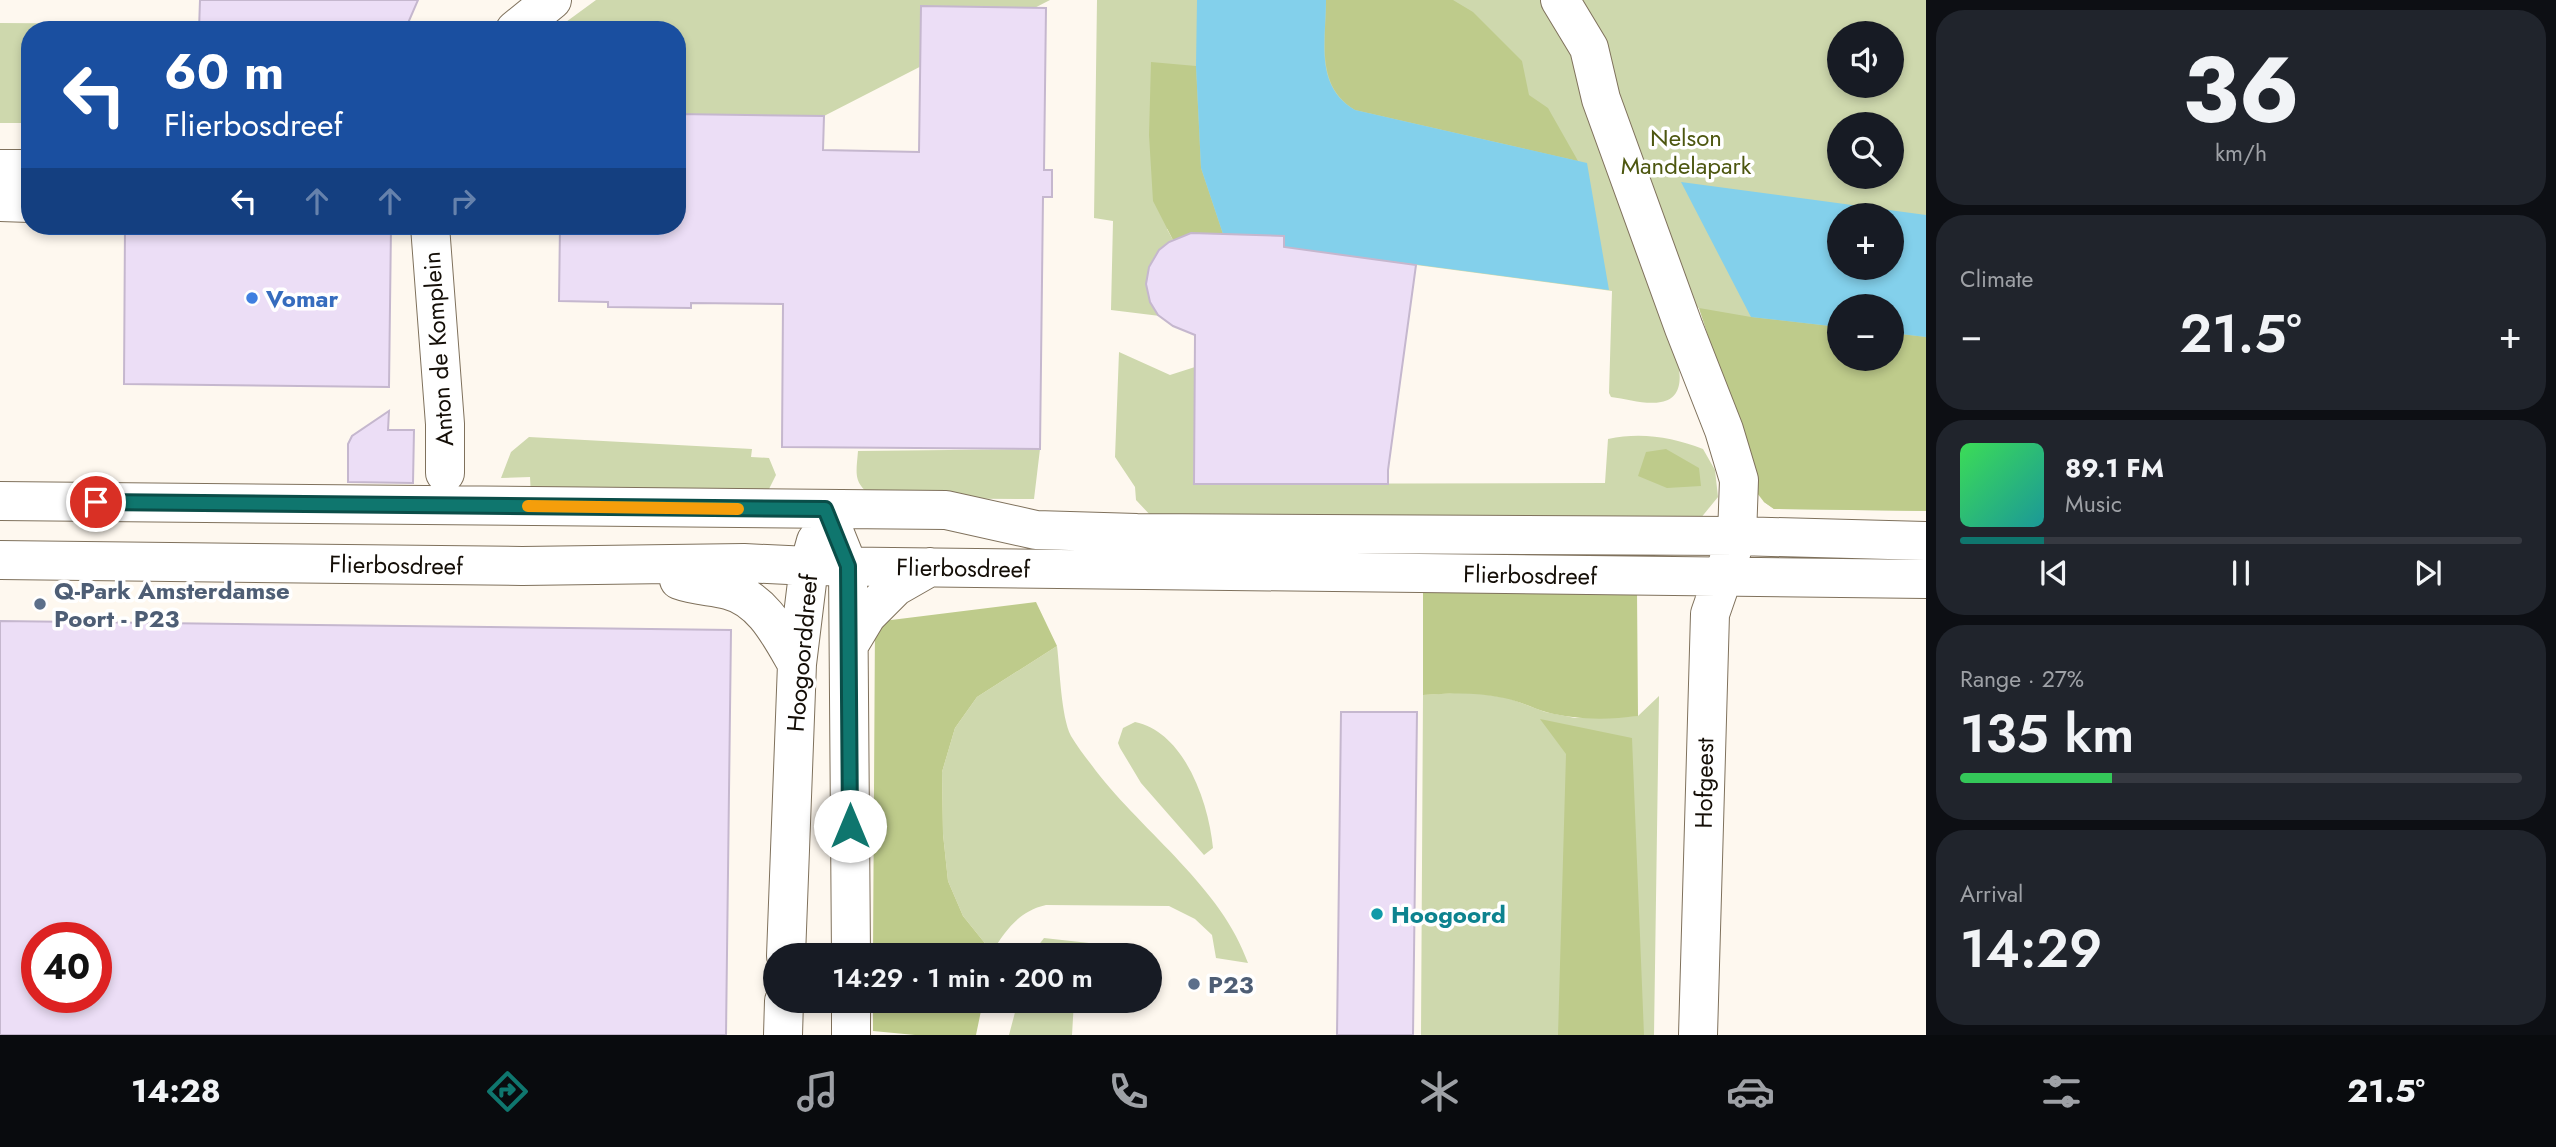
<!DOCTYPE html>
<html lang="en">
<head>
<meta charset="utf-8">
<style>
	:root { --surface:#171b24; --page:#20242c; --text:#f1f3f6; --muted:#9ea1a6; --line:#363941; --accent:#0f766e }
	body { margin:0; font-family:Jost,sans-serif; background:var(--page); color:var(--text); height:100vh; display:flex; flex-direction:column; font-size:26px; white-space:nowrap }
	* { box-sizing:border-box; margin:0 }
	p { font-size:23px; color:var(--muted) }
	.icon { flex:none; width:38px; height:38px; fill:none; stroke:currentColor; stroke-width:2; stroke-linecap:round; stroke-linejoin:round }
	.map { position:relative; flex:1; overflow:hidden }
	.side { display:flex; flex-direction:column; gap:10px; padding:10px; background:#0d0f14; width:630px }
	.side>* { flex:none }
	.hud { position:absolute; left:21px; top:21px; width:665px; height:214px; border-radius:28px; box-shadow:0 4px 10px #0003; background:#1a4fa0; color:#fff; overflow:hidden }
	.fabs { position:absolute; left:1827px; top:21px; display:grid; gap:14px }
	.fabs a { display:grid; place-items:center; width:77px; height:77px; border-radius:50%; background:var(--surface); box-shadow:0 4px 10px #0003; font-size:35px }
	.speed { position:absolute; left:21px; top:922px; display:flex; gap:14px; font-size:35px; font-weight:700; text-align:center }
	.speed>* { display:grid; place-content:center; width:91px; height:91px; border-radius:50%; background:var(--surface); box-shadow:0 4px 10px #0003; line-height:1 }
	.speed .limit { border:10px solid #d22; background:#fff; color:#111 }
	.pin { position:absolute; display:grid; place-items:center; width:60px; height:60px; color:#fff; margin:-30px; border:4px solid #fff; border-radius:50%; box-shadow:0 2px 7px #0007 }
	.me { position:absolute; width:77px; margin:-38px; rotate:0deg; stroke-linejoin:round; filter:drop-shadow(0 0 5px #0008) }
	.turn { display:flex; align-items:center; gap:24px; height:147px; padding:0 28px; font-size:32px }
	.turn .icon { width:91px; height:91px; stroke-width:2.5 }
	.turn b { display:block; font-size:49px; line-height:60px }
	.lanes { display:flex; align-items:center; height:66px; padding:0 28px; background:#0003; justify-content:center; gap:35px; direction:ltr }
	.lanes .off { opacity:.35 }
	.big { font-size:52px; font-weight:600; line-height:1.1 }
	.side .widget { flex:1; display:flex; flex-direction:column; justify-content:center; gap:10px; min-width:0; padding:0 24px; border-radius:28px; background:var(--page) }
	.side .dial { align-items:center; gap:0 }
	.dial b { font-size:91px; line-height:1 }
	.song { display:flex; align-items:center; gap:21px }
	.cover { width:84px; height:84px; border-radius:10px; background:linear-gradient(135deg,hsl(130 70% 55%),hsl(180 70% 35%)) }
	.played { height:7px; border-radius:4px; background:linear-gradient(90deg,var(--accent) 15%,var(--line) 15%) }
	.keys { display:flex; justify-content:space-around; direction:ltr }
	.heat { display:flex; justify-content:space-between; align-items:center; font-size:38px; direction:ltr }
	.charge { height:10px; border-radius:5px; background:linear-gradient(90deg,#34c759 27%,var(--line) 0) }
	.trip { position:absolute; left:763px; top:943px; width:399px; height:70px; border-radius:35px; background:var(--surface); box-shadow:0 4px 10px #0003; font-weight:600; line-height:70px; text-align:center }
	.dock { display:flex; height:112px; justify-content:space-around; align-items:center; background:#090b0e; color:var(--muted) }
	.dock .icon { width:49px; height:49px }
	.dock .current { color:var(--accent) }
	.dock b { font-size:32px; color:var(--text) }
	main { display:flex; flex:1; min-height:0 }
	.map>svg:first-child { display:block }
</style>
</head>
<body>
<main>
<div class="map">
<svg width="1926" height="1035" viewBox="0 0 1926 1035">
	<rect width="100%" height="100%" fill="#fef8ef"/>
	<!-- green -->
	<path fill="#ced8ad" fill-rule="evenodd" d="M 596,0 L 1050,0 L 824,116 L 677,114 L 677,30 L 555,30 Z
		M 1097,0 L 1926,0 L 1926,511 L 1774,509 L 1764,502 L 1699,308 L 1656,300 C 1664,323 1702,395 1661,402 C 1646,405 1627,399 1611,397 L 1609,393 L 1612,291 L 1280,247 L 1167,229 L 1173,240 C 1143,257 1140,290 1160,316 L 1111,310 L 1113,221 L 1094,218 ZM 1839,33 L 1892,33 L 1892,86 L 1839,86 ZM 1839,124 L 1892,124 L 1892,177 L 1839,177 ZM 1839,215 L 1892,215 L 1892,268 L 1839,268 ZM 1839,306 L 1892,306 L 1892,359 L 1839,359 Z
		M 0,23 L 154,24 L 154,30 L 30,30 L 30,123 L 0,123 Z
		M 1119,352 L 1170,375 L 1195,367 L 1194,484 L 1605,483 L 1608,439 C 1641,432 1672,437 1703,449 L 1715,470 L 1718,497 L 1700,519 L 1152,517 L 1136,500 L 1135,487 L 1115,457 Z
		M 529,437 L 752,449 L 751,457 L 769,458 L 776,475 L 767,493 L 531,495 L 530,477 L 501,478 L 511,452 Z
		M 1040,449 L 1034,499 L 874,498 C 853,482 856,476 858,451 Z
		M 1057,646 C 1060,670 1061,716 1071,736 C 1078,748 1088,760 1096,771 C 1144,833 1222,888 1248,963 L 1216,958 L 1212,935 L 1195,919 L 1169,906 L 1046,905 C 1019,911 1006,930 992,952 L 963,916 L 948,881 L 943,834 L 942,772 L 955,728 L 977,697 Z
		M 1470,692 L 1508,698 L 1545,712 L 1575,718 L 1638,716 L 1659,696 L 1654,1035 L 1421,1035 L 1423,695 Z
		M 1135,722 C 1185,732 1209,804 1213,848 L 1204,855 L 1141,783 L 1120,748 L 1118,743 L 1123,728 Z
		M 1044,938 L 1089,943 L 1099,955 L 1031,955 Z
		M 1018,1001 L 1074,1001 L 1072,1035 L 1009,1035 Z"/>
	<!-- forest -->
	<path fill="#becb8b" d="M 1326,0 L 1453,0 L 1473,12 L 1522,61 L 1529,95 L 1548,108 L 1578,161 L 1355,110 C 1315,86 1326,41 1326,0 Z
		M 1151,62 L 1196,66 L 1201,168 L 1223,234 L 1184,236 L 1173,240 L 1153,201 L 1149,135 Z
		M 1699,308 L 1751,317 L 1839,327 L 1839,359 L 1892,359 L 1892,333 L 1926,337 L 1926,511 L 1774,509 L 1764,502 L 1757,493 L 1747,454 Z
		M 1666,449 L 1699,468 L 1701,486 L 1667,488 L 1638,476 L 1646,452 Z
		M 1423,586 L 1637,591 L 1638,716 C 1606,720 1577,720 1546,712 C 1532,708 1519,701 1504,698 C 1477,692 1451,693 1423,695 Z
		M 1036,602 L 1057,646 L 977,697 L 955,728 L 942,772 L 943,834 L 948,881 L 963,916 L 992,952 L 992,955 L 873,956 L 875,622 Z
		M 1540,719 L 1632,738 L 1644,1035 L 1558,1035 L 1566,754 Z
		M 873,1001 L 983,1001 L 976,1035 L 915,1035 L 873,1031 Z"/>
	<!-- water -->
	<path fill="#83d0eb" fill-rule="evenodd" d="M 1197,0 L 1326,0 C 1326,41 1314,86 1355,110 L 1587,163 L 1609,290 L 1284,247 L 1284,236 L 1223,234 L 1201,168 L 1196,66 Z
		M 1681,182 L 1926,215 L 1926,337 L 1892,333 L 1892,306 L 1839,306 L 1839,327 L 1751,317 ZM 1839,215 L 1892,215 L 1892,268 L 1839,268 Z"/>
	<!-- building -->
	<path fill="#ecdef6" stroke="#c5b7ce" stroke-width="2" fill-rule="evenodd" d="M 200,0 L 418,0 L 405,30 L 199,30 Z
		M 921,6 L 1046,8 L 1044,170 L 1052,170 L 1052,197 L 1043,197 L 1040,449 L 782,447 L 783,304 L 691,303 L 691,308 L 608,307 L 608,302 L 559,301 L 560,226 L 677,226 L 677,114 L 824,116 L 823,150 L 919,152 Z
		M 125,226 L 391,226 L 389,387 L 124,384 Z
		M 1191,233 L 1284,236 L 1284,247 L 1416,265 L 1388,470 L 1388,484 L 1194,484 L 1195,335 L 1173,326 L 1158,315 L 1150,302 L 1146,284 L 1149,267 L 1159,250 L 1169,242 Z
		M 389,411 L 388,430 L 414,430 L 413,483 L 348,482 L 348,444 L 352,436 Z
		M 0,621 L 731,630 L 726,1035 L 0,1035 ZM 37,938 L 96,938 L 96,998 L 37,998 Z
		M 1341,712 L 1417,712 L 1413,1035 L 1337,1035 Z"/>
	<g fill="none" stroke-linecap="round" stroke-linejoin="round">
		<defs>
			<path id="minor" d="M 1560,0 L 1589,48 L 1601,99 L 1684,328 L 1724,430 L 1739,480 L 1737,536 L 1710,614 L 1698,1035
				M 515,30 L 552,0
				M 0,169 L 30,169
				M 0,202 L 30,203
				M 430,226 L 445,424 L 445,473
				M 0,501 L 946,510 L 1036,530 L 1137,533 L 1737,536 L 1926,541
				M 825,509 L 848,566 L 851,956
				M 0,560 L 522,566 L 744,563 L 809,566 L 1926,579
				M 679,580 C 695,586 712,586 728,590 C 763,599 780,635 797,664
				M 849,645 L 867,615 L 895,587 L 930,567
				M 786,956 L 797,664 L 809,566 L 816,541
				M 851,1001 L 851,1035
				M 783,1035 L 784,1001"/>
		</defs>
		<!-- minor casing -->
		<use href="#minor" stroke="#7f715c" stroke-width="40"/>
		<!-- minor -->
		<use href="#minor" stroke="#fff" stroke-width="38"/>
	</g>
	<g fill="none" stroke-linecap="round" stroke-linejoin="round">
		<defs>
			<path id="route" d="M 96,502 L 825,509 L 848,566 L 850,826"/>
		</defs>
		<!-- route casing -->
		<use href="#route" stroke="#0a4d48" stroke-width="18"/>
		<!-- route -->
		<use href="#route" stroke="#0f766e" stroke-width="12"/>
		<!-- slow -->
		<path stroke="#f59e0b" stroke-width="12" d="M 528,506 L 738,509"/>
	</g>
	<!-- markers -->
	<circle fill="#3f7fe0" stroke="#fff" stroke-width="2.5" cx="252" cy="298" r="7"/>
	<g fill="#5c6f8a" stroke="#fff" stroke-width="2.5">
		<circle cx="40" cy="604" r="7"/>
		<circle cx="1194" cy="984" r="7"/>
	</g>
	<circle fill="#0f9aa8" stroke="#fff" stroke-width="2.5" cx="1377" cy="914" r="7"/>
	<g text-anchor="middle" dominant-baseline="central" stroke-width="7" stroke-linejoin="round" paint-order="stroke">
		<!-- park labels -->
		<g font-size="24" fill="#4d5710" stroke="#fff">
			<text x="1686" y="137">Nelson<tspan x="1686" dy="28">Mandelapark</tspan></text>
		</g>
		<!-- shop labels -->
		<g font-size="24" font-weight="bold" fill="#366cbe" stroke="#fff" text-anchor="start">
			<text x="266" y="298">Vomar</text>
		</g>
		<!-- street labels -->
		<g font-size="24" fill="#140e07" stroke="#fff">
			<text transform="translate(438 349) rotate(-94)">Anton de Komplein</text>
			<text transform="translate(396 565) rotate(1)">Flierbosdreef</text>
			<text transform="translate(963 568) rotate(1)">Flierbosdreef</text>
			<text transform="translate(1530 575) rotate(1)">Flierbosdreef</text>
			<text transform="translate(802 653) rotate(-85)">Hoogoorddreef</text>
			<text transform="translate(1704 783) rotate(-89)">Hofgeest</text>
		</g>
		<!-- service labels -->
		<g font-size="24" font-weight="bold" fill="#4e5e75" stroke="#fff" text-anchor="start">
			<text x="54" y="590">Q-Park Amsterdamse<tspan x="54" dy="28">Poort - P23</tspan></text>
			<text x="1208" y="984">P23</text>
		</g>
		<!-- culture labels -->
		<g font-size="24" font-weight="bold" fill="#0d838f" stroke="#fff" text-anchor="start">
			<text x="1391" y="914">Hoogoord</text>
		</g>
	</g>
</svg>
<div class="fabs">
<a><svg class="icon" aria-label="sound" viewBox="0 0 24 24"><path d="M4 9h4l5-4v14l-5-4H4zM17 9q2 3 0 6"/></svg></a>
<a><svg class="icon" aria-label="search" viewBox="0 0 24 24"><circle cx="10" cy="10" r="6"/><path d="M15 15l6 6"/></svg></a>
<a>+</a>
<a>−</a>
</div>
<div class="speed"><div class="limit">40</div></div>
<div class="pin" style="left:96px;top:502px;background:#d93025"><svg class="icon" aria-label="arrive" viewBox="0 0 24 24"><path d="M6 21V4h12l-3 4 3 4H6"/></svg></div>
<svg class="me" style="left:850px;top:826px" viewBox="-20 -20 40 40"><circle r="19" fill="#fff"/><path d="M0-13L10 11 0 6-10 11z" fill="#0f766e"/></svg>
<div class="trip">14:29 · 1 min · 200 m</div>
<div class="hud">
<div class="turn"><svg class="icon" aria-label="left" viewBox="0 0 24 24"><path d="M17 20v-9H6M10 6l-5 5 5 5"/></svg><div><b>60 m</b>Flierbosdreef</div></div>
<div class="lanes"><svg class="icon" aria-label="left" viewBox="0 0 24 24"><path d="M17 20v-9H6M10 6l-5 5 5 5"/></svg><svg class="icon off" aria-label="ahead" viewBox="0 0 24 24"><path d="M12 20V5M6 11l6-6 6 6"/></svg><svg class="icon off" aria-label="ahead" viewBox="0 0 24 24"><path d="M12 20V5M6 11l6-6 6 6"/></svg><svg class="icon off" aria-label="right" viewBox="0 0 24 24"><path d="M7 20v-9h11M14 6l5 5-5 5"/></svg></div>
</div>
</div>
<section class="side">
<div class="widget dial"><b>36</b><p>km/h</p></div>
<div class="widget"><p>Climate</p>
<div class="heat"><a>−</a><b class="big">21.5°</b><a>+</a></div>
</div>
<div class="widget">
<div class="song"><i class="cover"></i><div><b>89.1 FM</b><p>Music</p></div></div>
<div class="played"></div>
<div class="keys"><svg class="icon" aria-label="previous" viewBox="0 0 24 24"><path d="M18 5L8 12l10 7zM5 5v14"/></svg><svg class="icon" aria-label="pause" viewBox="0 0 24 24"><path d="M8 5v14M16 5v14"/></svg><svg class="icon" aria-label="next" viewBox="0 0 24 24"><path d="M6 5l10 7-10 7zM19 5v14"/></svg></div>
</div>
<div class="widget"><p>Range · 27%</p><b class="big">135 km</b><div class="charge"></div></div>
<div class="widget"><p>Arrival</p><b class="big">14:29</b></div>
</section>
</main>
<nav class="dock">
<b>14:28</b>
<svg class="icon current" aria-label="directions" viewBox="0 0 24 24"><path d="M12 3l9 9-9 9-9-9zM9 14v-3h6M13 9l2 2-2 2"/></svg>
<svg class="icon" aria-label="music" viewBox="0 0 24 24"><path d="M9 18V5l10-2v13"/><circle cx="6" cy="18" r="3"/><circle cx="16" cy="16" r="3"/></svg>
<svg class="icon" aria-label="phone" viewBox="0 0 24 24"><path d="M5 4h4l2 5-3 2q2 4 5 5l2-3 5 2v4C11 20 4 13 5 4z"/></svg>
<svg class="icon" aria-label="climate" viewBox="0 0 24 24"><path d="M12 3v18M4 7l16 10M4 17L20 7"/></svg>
<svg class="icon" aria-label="car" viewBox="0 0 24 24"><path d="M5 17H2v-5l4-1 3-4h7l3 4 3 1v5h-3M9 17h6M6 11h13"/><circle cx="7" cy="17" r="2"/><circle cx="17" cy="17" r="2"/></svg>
<svg class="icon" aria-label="filters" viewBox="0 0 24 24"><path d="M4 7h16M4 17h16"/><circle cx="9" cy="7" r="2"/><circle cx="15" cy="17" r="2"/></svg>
<b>21.5°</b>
</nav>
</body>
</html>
